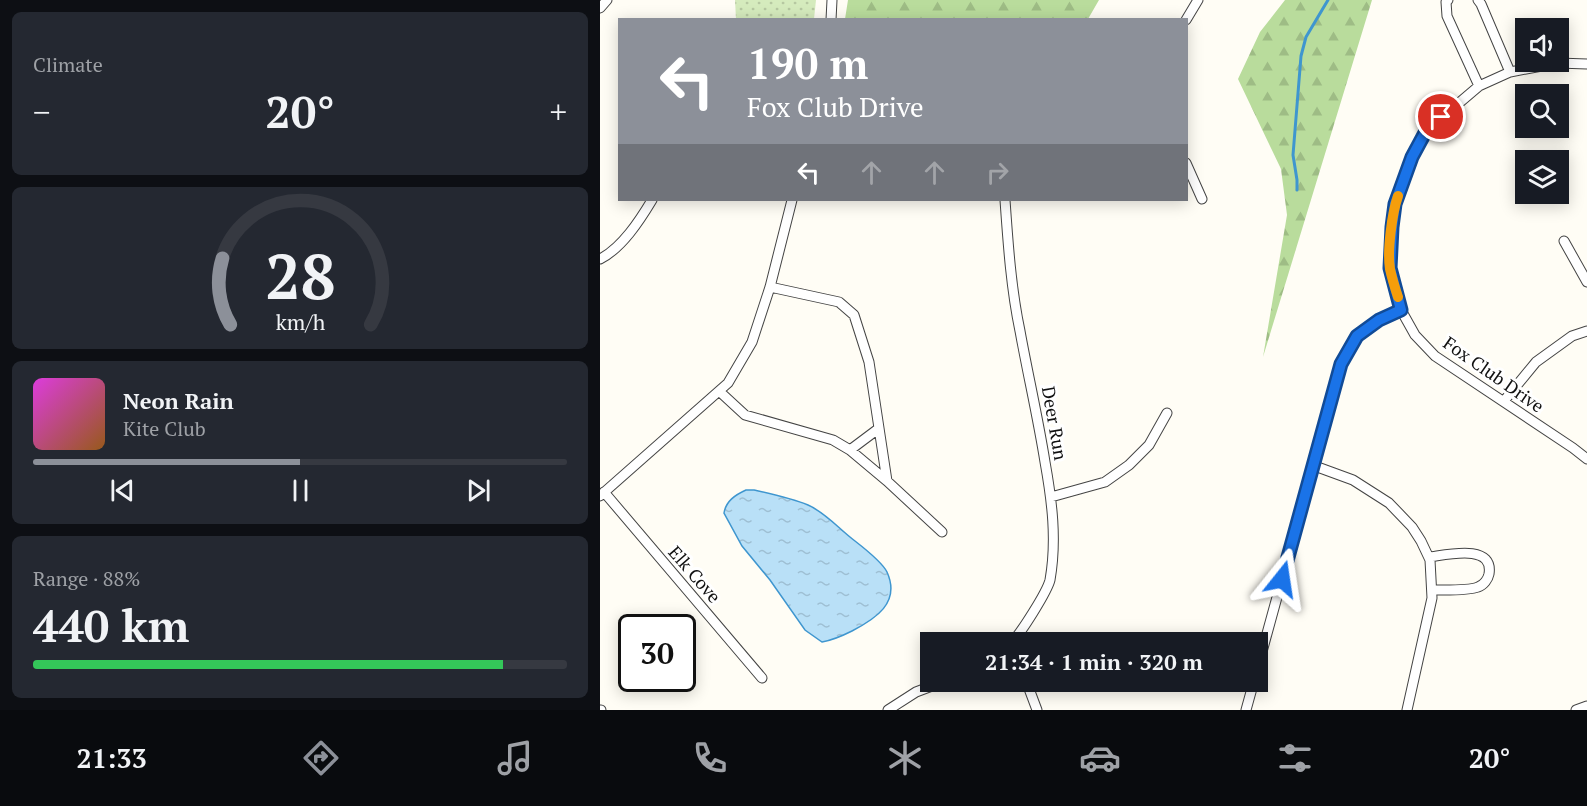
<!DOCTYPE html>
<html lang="en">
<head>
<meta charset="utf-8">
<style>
	:root { --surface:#171b24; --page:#242831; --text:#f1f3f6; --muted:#9ea1a6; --line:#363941; --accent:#8c9099 }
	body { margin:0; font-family:"PT Serif",serif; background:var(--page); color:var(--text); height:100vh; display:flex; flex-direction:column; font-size:22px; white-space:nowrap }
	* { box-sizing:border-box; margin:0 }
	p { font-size:20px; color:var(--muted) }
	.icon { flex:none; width:33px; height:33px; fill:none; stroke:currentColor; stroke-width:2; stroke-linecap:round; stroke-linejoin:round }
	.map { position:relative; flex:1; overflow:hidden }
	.details { display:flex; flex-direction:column; gap:12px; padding:12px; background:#0d0f14; width:600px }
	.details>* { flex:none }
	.guide { position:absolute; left:18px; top:18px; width:570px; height:183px; border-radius:0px; box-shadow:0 3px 15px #0003; background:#8c9099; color:#fff; overflow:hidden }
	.tools { position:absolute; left:915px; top:18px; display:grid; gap:12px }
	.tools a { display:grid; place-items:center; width:54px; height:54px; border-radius:0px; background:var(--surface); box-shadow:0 3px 15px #0003; font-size:30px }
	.speed { position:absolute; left:18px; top:614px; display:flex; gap:12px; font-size:30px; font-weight:700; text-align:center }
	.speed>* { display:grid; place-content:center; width:78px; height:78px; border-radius:50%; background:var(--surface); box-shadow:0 3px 15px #0003; line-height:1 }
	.speed .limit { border:3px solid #111; border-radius:9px; background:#fff; color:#111 }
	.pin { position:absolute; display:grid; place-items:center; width:51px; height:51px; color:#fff; margin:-26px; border:3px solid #fff; border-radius:50%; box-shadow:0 2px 6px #0007 }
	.me { position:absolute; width:66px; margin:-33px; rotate:15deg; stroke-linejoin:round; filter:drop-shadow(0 0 4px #0008) }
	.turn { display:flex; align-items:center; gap:21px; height:126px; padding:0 30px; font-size:27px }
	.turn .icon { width:78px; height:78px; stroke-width:2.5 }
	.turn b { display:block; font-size:42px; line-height:51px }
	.lanes { display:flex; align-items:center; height:57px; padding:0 30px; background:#0003; justify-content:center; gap:30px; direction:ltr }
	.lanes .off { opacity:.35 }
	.big { font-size:45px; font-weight:800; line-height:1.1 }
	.details .widget { flex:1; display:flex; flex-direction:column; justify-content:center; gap:9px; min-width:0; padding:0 21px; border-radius:9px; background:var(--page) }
	.details .dial { align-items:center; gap:0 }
	.dial svg { height:156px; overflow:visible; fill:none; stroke:var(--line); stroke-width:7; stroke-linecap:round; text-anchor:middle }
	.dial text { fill:var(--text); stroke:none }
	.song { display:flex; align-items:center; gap:18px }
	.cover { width:72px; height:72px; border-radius:9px; background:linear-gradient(135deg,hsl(300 70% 55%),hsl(30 70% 35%)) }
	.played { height:6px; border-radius:3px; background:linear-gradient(90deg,var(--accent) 50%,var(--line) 50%) }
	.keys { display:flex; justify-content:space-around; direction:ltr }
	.heat { display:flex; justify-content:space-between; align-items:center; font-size:33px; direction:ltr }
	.charge { height:9px; border-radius:4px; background:linear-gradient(90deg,#34c759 88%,var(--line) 0) }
	.trip { position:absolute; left:320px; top:632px; width:348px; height:60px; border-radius:0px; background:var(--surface); box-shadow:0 3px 15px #0003; font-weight:800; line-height:60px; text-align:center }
	.tab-bar { display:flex; height:96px; justify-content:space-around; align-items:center; background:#090b0e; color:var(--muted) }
	.tab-bar .icon { width:42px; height:42px }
	.tab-bar .active { color:var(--accent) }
	.tab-bar b { font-size:27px; color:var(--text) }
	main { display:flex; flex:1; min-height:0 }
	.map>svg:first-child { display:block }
</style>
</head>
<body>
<main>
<section class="details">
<div class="widget"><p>Climate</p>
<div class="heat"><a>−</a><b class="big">20°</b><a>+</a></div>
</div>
<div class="widget dial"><svg viewBox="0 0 100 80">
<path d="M14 69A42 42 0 1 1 86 69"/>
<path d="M14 69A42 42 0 0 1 10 35" stroke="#8c9099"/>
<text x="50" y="56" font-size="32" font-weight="700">28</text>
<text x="50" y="72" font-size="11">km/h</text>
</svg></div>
<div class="widget">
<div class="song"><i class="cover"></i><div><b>Neon Rain</b><p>Kite Club</p></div></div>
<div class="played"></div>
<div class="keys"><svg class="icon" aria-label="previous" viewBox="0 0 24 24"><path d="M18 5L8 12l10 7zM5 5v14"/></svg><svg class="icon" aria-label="pause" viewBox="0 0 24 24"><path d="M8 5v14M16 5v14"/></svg><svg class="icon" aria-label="next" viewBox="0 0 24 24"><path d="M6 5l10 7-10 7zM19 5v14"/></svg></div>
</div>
<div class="widget"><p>Range · 88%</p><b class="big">440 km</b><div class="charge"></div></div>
</section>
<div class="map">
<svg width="987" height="710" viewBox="0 0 987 710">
	<defs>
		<pattern id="grass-dots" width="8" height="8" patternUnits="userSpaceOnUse" patternTransform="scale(1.5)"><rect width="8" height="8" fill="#d5ebbd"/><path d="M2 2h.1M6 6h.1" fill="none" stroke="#b6c8a1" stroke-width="1.8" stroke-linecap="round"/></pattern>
		<pattern id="forest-firs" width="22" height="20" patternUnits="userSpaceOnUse" patternTransform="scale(1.5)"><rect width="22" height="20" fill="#b9dc9c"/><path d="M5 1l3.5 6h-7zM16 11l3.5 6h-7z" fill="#9ebc85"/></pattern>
		<pattern id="water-ripples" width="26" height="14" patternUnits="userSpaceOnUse" patternTransform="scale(1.5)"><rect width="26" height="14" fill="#b9e0f7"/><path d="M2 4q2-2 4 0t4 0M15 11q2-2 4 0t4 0" fill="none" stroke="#9ebfd3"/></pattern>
	</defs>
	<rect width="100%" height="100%" fill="#fffdf5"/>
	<!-- grass -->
	<path fill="url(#grass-dots)" d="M 135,0 L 216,0 L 214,19 L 136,19 Z"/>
	<!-- forest -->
	<path fill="url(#forest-firs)" d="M 248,0 L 499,0 L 488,19 L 245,19 Z
		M 685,0 L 772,0 L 663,357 L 687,215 L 681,169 L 638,79 L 660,32 Z"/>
	<!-- water -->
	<path fill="url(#water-ripples)" stroke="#3f96cf" stroke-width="1.5" d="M 146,490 L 154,490 C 172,494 191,498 208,505 C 226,513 239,529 255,541 C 264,548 282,562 287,572 C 301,603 275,619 252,631 C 242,636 234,640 222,642 L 205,630 L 170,580 L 142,546 L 124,513 C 126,501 135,495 146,490 Z"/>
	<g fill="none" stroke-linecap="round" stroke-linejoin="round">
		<!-- stream -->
		<path stroke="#3f96cf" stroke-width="3" d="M 697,190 L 697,180 L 693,155 L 701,56 L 706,37 L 728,0"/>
		<defs>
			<path id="minor" d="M 848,0 L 846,2 L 847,16 L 879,86
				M 878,0 L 881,4 L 910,72
				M 0,8 L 7,0
				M 231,20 L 232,0
				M 586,20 L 598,0
				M 987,64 L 958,63 L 910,72 L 879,86 L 826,131 L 812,157 L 795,204 L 790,249 L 790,268 L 801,310 L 815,335 L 835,356 L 973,448 L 987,459
				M 586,163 L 602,199
				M 405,200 C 408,243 411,288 420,331 C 428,375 438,418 445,462 C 452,501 457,540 450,580 C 447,592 421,633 412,642
				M 964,241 L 987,282
				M 0,259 C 22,248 40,220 52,200
				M 170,287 L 239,302 L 254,315 L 269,362 L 287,481
				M 119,391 L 145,415 L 233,440 L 250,450 L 287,481 L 342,532
				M 904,401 L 936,362 L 972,336 L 987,331
				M 250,450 L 278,429
				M 712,465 L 753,480 L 789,503 L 812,527 L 821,541 L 830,560 L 832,598 L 807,710
				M 4,492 L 162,678
				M 0,496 L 128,383 L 152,342 L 170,287 L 192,200
				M 451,497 L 505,482 L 529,465 L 549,445 L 567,413
				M 829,557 C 846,555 894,543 889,574 C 888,579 884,585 878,587 C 868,591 843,590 832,590
				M 657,670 L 741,364 L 757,336 L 779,320 L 801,310
				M 424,681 L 428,686 L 437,710
				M 0,710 L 1,710
				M 288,710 L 316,692 L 345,681
				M 646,710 L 654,681
				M 976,710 L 987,706"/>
		</defs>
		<!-- minor casing -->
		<use href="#minor" stroke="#444" stroke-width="11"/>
		<!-- minor -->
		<use href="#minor" stroke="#fff" stroke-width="9"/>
	</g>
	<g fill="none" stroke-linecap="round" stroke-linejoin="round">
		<defs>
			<path id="route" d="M 682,579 L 741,364 L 757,336 L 779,320 L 801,310 L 790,268 L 792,227 L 795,204 L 812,157 L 826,131 L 841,117"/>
		</defs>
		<!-- route casing -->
		<use href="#route" stroke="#114b97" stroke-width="15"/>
		<!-- route -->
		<use href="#route" stroke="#1a73e8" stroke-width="10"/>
		<!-- slow -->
		<path stroke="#f59e0b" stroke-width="10" d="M 798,297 C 795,288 792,278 790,269 C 787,251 792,213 798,196"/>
	</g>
	<g text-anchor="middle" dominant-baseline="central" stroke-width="6" stroke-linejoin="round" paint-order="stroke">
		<!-- street labels -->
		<g font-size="18" fill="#111" stroke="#fff">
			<text transform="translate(894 374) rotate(35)">Fox Club Drive</text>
			<text transform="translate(455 423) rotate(80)">Deer Run</text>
			<text transform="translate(95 574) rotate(49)">Elk Cove</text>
		</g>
	</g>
</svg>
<div class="tools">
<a><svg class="icon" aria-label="sound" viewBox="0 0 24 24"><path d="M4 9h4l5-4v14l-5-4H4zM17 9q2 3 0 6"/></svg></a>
<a><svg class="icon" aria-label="search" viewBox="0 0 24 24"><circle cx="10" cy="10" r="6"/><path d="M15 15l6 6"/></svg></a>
<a><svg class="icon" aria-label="layers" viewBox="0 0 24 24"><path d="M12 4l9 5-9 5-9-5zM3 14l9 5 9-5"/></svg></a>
</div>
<div class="speed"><div class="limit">30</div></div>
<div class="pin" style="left:841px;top:117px;background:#d93025"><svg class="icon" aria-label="arrive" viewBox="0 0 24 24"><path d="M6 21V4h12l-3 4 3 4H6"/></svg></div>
<svg class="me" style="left:682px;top:579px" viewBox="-20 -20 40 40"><path d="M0-17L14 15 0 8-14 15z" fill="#1a73e8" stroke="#fff" stroke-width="4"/></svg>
<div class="trip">21:34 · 1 min · 320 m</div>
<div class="guide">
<div class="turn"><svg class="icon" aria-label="left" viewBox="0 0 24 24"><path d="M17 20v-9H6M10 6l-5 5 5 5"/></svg><div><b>190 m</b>Fox Club Drive</div></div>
<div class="lanes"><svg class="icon" aria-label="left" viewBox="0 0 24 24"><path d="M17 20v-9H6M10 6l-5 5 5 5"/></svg><svg class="icon off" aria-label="ahead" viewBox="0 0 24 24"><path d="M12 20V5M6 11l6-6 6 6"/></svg><svg class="icon off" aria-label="ahead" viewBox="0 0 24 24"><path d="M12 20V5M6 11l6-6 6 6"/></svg><svg class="icon off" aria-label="right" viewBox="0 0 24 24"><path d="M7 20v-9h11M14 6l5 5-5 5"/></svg></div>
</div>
</div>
</main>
<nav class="tab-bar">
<b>21:33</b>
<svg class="icon active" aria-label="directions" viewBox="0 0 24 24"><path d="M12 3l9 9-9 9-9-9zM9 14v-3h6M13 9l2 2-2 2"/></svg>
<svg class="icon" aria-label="music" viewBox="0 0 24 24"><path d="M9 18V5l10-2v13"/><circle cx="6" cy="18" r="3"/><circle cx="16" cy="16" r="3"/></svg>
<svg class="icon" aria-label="phone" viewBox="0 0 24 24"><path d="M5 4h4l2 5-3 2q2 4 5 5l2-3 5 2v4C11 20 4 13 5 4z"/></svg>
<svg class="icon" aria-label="climate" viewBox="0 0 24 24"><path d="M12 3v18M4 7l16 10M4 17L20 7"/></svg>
<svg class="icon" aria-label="car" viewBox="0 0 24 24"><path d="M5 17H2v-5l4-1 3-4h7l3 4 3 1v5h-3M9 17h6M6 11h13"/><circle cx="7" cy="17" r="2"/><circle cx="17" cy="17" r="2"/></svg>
<svg class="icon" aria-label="filters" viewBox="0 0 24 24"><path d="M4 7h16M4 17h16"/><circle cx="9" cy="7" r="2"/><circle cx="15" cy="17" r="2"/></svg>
<b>20°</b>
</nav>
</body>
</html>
